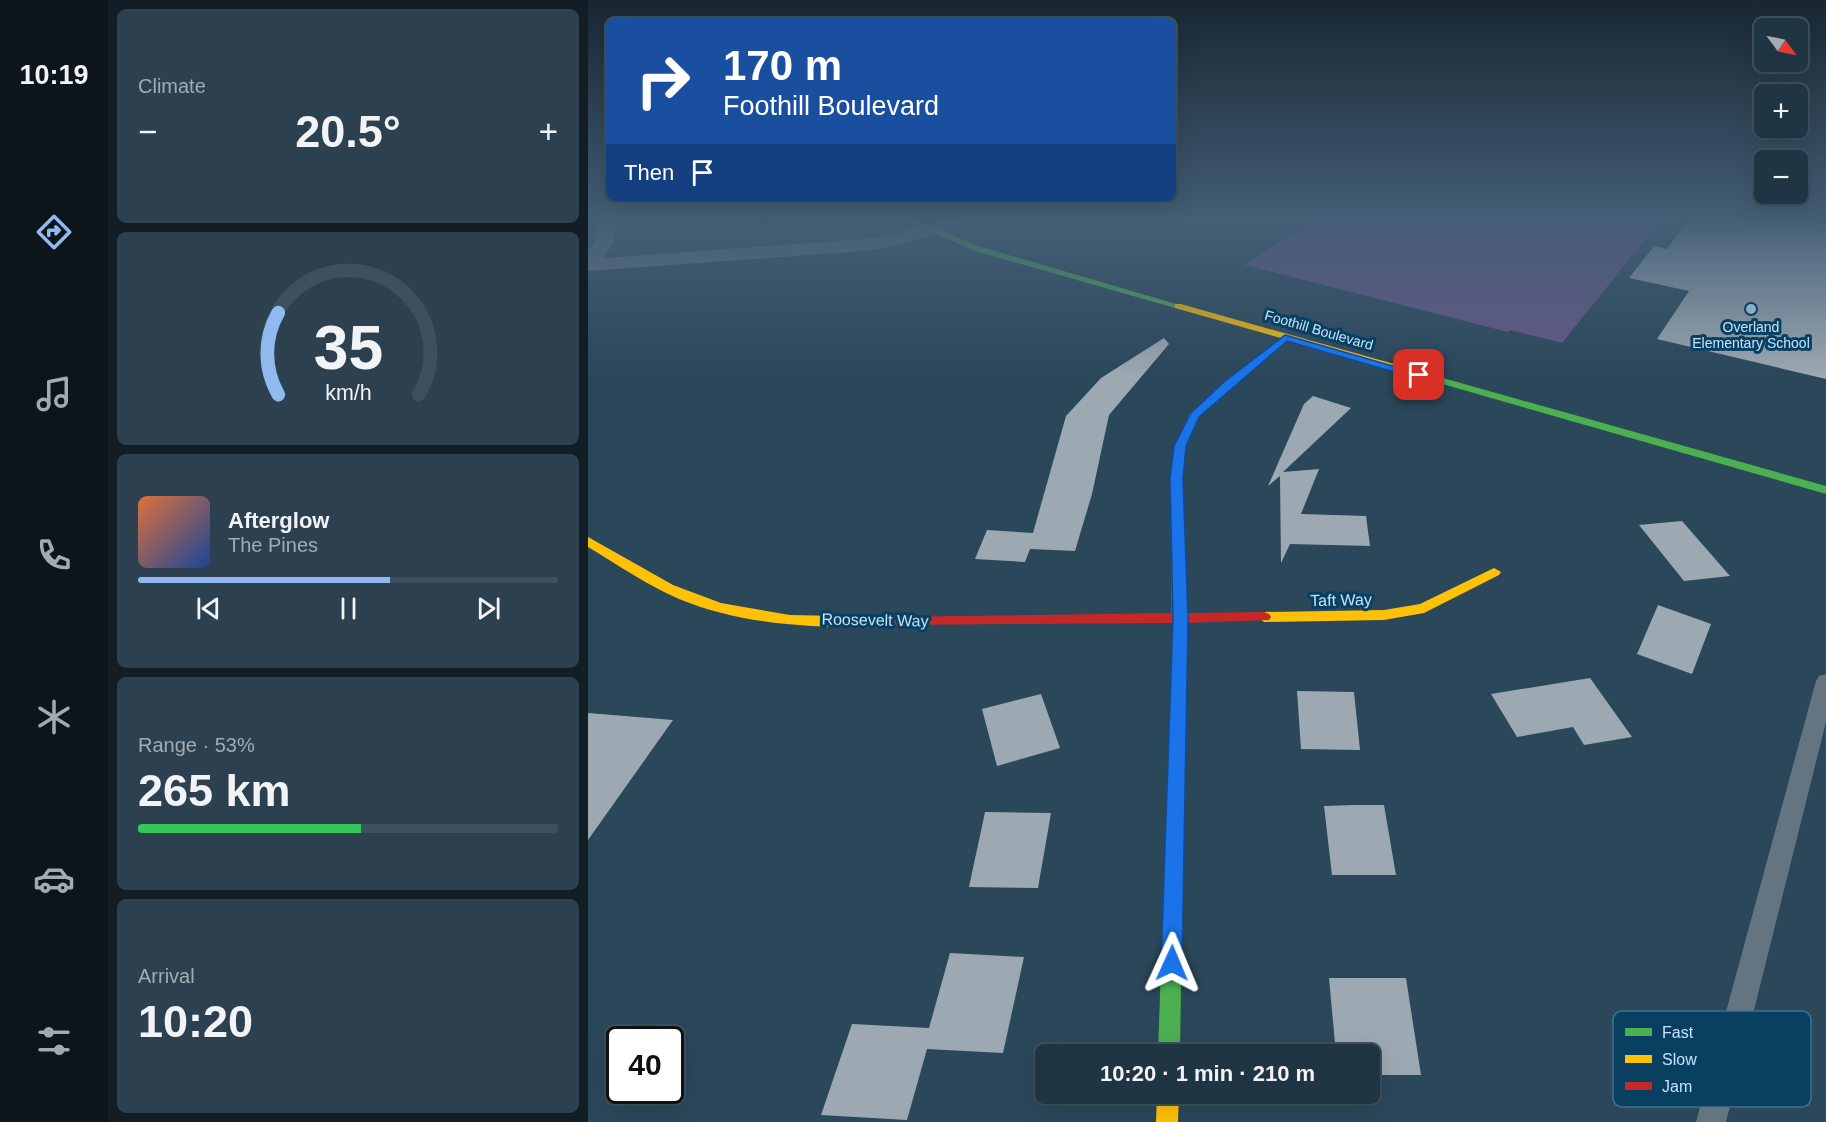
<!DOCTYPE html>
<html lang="en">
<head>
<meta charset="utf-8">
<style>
	:root { --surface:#203544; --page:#2d404f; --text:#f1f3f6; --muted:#a2abb2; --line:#3d505d; --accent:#90b9f0 }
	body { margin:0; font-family:Arial,sans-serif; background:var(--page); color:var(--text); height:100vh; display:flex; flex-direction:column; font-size:22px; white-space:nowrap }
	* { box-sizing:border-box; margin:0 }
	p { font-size:20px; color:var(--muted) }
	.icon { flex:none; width:33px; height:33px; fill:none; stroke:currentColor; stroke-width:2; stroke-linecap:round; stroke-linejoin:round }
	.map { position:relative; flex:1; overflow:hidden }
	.sheet { display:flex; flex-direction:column; gap:9px; padding:9px; background:#121d25; width:480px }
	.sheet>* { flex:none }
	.hud { position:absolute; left:18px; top:18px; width:570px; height:183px; border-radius:9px; box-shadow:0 6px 24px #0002,0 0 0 2px var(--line); background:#1a4fa0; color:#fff; overflow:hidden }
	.needle { width:39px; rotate:123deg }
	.controls { position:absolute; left:1166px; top:18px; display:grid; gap:12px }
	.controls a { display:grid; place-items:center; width:54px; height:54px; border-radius:9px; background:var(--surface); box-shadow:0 6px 24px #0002,0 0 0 2px var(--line); font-size:30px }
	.speed { position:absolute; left:18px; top:1026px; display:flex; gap:12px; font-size:30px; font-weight:700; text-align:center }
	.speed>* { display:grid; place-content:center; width:78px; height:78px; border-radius:50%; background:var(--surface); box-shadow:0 6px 24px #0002,0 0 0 2px var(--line); line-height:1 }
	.speed .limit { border:3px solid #111; border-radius:9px; background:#fff; color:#111 }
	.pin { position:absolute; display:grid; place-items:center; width:51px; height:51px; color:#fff; margin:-26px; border-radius:12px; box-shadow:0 3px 9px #0006 }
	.me { position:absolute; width:66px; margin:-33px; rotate:1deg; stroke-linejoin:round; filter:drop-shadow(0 0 4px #0008) }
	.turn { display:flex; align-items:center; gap:21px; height:126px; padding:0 18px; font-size:27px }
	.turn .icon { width:78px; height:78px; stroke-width:2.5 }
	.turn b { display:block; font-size:42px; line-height:51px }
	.then { display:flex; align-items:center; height:57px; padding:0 18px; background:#0003; gap:12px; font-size:22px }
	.big { font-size:45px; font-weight:700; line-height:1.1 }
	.sheet .widget { flex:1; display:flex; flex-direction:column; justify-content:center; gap:9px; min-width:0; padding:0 21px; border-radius:9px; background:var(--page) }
	.sheet .dial { align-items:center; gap:0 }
	.dial svg { height:156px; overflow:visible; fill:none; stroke:var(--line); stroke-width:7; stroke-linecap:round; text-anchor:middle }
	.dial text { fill:var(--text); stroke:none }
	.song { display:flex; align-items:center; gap:18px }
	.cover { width:72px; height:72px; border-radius:9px; background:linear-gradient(135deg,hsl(20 70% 55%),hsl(220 70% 35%)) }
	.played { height:6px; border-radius:3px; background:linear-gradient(90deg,var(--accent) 60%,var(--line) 60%) }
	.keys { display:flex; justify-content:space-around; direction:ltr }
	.heat { display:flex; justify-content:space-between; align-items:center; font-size:33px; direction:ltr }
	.charge { height:9px; border-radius:4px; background:linear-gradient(90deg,#34c759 53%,var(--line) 0) }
	.trip { position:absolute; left:447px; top:1044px; width:345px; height:60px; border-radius:9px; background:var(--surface); box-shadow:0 6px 24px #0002,0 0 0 2px var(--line); font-weight:700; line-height:60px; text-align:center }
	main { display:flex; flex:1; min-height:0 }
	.dock { display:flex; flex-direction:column; width:108px; justify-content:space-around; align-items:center; background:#0d151b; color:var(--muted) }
	.dock .icon { width:42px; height:42px }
	.dock .current { color:var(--accent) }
	.dock b { font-size:27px; color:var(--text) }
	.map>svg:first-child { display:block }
</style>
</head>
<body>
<main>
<nav class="dock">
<b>10:19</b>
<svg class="icon current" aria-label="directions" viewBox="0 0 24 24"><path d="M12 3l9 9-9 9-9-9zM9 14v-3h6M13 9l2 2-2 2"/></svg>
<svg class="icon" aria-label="music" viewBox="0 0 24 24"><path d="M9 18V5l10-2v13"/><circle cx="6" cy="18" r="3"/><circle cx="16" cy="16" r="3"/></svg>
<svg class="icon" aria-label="phone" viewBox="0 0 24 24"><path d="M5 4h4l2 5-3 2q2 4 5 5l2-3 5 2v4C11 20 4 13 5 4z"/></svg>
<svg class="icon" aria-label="climate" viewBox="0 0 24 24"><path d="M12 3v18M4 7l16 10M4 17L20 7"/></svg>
<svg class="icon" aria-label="car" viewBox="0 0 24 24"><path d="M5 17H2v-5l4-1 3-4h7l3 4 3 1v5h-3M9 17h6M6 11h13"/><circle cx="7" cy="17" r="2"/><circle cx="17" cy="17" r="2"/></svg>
<svg class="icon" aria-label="filters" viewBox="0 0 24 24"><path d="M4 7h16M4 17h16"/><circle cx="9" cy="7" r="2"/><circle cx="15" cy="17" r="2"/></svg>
</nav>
<section class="sheet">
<div class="widget"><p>Climate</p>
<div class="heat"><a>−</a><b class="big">20.5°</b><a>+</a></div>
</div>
<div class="widget dial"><svg viewBox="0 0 100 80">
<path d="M14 69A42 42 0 1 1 86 69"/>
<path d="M14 69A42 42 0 0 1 14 27" stroke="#90b9f0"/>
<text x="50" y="56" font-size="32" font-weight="700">35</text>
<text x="50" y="72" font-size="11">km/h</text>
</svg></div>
<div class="widget">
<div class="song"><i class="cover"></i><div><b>Afterglow</b><p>The Pines</p></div></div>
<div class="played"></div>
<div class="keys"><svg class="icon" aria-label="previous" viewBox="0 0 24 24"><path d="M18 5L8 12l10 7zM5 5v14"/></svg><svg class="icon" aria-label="pause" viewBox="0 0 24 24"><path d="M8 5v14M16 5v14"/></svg><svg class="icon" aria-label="next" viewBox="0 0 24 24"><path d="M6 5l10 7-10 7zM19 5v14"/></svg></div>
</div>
<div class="widget"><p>Range · 53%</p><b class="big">265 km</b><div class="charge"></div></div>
<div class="widget"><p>Arrival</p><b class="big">10:20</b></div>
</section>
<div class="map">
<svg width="1238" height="1122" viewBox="0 0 1238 1122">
	<rect width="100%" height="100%" fill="#2b475a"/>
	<!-- green -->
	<path fill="#665785" d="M 725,220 L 1070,220 L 1072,221 L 974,343 L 922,330 L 920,332 L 657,265 Z"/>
	<!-- building -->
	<path fill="#9da9b2" d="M 1100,220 L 1217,220 L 1238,224 L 1238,379 L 1069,339 L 1101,291 L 1041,278 L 1066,246 L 1079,249 Z
		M 576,338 L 581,344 L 521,415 L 504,494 L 487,551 L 442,549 L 437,562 L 387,559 L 399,530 L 445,533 L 478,416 L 513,378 Z
		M 725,396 L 763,408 L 695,472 L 731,469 L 713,514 L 778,516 L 782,546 L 702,544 L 693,563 L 692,476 L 680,486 L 716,404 Z
		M 1094,521 L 1142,576 L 1096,581 L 1051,525 Z
		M 1070,605 L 1123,624 L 1104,674 L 1049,654 Z
		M 1002,678 L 1044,737 L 996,745 L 985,727 L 929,737 L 903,694 Z
		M 709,691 L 766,692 L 772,750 L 713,749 Z
		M 453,694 L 472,748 L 409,766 L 394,709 Z
		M 0,713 L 85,720 L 0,840 Z
		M 766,805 L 796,805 L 808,875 L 744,875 L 736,806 Z
		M 397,812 L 463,813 L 450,888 L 381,887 Z
		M 362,953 L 436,957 L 415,1053 L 339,1049 L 319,1120 L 233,1115 L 264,1024 L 341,1028 Z
		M 741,978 L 818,978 L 833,1075 L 782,1075 L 782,1054 L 748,1054 Z"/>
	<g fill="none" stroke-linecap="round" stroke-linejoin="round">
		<!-- lane -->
		<path fill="#647581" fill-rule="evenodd" d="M 1238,674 L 1238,722 L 1138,1122 L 1108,1122 L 1228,681 L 1231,676 Z"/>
		<!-- street -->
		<path fill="#647581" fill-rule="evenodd" d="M 10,220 L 28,220 L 26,242 L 15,258 L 276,239 L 306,235 L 350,220 L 378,220 L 376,224 L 316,244 L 276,251 L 0,271 L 0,250 L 6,242 Z"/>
		<!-- fast -->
		<path fill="#4caf50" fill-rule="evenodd" d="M 318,220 L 328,220 L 390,246 L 595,306 L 587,308 L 384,250 Z
			M 697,335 L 700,336 L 700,340 L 611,416 L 602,436 L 594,436 L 592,434 L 602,413 Z
			M 848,376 L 1238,486 L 1238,494 L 844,381 L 843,379 Z
			M 591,636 L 596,637 L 598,641 L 592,1054 L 570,1054 L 584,641 L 586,637 Z"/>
		<!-- slow -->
		<path fill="#ffc107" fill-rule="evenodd" d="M 587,304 L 593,304 L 852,377 L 853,379 L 852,381 L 844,381 L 587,308 Z
			M 0,537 L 85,585 L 133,603 L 202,615 L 298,617 L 303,619 L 305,622 L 303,625 L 298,627 C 228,628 157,626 91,599 C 59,585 30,565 0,547 Z
			M 906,568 L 913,572 L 911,575 L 836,613 L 796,620 L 676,622 L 669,617 L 676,612 L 796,610 L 832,604 Z
			M 569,1094 L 591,1094 L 590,1122 L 568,1122 Z"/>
		<!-- jam -->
		<path fill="#c62828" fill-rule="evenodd" d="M 598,431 L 604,434 L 598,446 L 595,479 L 598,613 L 676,612 L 681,614 L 683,617 L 681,620 L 598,623 L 598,641 L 596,645 L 586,645 L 584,641 L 584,623 L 293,625 L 291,622 L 293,619 L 298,617 L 583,613 L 583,479 L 586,446 L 594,432 Z"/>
	</g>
	<!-- sky -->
	<linearGradient id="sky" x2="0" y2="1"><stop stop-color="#182732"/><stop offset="0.58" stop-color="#445e76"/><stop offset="1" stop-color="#445e76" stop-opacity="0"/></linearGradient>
	<rect width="1238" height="377" fill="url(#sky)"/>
	<!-- route -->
	<path fill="#1a73e8" stroke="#114b97" stroke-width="1.5" d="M 697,335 L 836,375 L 827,378 L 699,341 L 611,417 L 598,446 L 595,479 L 600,619 L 594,963 L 591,970 L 584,973 L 576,970 L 573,963 L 585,619 L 582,479 L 586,446 L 603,413 L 636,382 Z"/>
	<!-- markers -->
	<circle fill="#8dacc4" stroke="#094062" stroke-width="2" cx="1163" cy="309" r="6"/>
	<g text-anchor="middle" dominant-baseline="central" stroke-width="6" stroke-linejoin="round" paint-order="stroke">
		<!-- far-poi labels -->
		<g font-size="14" fill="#c2e2fd" stroke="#094062">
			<text x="1163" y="327">Overland<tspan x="1163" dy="16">Elementary School</tspan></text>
		</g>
		<!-- far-street labels -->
		<g font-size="14" fill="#c2e2fd" stroke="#094062">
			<text transform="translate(731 330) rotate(16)">Foothill Boulevard</text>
		</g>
		<!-- street labels -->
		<g font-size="16" fill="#c2e2fd" stroke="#094062">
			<text transform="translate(753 600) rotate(-1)">Taft Way</text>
			<text transform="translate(287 620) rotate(1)">Roosevelt Way</text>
		</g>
	</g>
	<!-- legend -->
	<rect x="1025" y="1011" width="198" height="96" rx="9" fill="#094062" stroke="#407190" stroke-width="1.5"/>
	<rect x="1037" y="1028" width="27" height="8" fill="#4caf50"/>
	<rect x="1037" y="1055" width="27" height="8" fill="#ffc107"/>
	<rect x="1037" y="1082" width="27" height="8" fill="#c62828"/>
	<g font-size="16" fill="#c2e2fd">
		<text x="1074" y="1038">Fast</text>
		<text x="1074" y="1065">Slow</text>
		<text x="1074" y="1092">Jam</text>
	</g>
</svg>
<div class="controls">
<a><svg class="needle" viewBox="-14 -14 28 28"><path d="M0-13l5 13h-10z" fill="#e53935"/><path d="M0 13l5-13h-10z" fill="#a2abb2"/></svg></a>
<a>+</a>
<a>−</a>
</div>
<div class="speed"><div class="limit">40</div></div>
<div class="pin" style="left:831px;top:375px;background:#d93025"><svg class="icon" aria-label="arrive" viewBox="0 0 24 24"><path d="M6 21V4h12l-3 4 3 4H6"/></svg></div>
<svg class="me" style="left:584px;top:963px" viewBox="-20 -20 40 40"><path d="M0-17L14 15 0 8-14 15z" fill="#1a73e8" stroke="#fff" stroke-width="4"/></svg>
<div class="trip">10:20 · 1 min · 210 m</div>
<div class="hud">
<div class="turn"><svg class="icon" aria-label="right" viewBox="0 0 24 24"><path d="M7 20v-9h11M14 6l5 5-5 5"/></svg><div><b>170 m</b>Foothill Boulevard</div></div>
<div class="then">Then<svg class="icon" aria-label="arrive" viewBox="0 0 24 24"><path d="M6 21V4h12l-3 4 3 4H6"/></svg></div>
</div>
</div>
</main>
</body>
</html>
